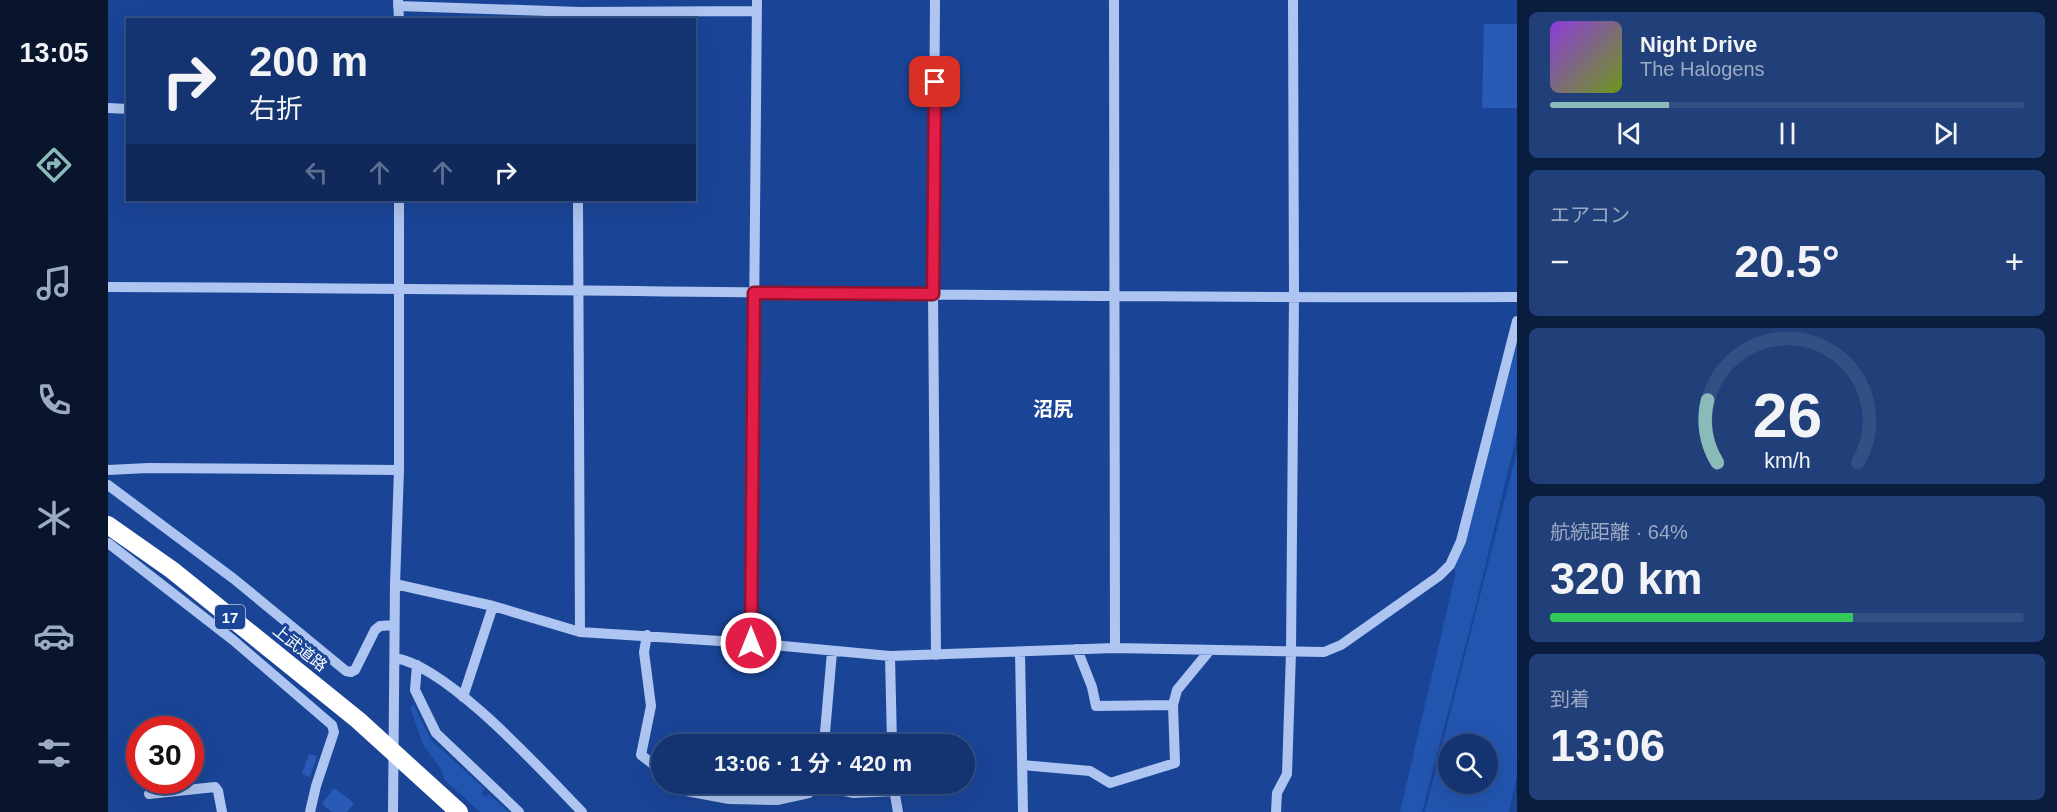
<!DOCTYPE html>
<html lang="ja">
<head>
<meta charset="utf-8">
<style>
	:root { --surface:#143471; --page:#213f79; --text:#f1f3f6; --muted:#9daac3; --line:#334f84; --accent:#8bbbb9 }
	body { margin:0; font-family:Arial,"Noto Sans JP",sans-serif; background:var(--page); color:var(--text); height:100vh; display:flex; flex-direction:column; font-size:22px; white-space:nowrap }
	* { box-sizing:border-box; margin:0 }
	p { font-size:20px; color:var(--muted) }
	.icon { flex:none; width:33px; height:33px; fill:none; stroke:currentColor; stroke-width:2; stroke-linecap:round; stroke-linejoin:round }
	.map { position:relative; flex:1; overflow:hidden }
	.sheet { display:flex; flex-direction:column; gap:12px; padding:12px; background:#0b1d3e; width:540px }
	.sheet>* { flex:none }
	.guide { position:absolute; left:18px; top:18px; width:570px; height:183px; border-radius:0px; box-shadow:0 6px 24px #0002,0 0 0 2px var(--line); background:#143471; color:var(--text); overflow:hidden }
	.buttons { position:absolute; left:1330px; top:734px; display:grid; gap:12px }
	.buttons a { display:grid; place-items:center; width:60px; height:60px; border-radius:50%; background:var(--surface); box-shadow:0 6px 24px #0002,0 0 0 2px var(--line); font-size:30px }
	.speed { position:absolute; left:18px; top:716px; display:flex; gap:12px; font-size:30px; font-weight:700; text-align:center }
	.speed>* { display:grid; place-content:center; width:78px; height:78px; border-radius:50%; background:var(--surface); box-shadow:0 6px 24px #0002,0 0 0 2px var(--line); line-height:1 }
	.speed .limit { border:9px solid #d22; background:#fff; color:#111 }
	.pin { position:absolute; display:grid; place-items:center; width:51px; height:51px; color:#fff; margin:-26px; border-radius:12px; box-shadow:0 3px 9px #0006 }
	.me { position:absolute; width:66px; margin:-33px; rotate:0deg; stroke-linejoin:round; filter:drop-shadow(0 0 4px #0008) }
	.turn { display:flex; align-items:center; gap:21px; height:126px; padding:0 24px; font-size:27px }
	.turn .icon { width:78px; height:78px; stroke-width:2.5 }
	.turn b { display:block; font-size:42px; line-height:51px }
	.lanes { display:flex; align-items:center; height:57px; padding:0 24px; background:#0003; justify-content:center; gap:30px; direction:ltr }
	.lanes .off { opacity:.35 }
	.big { font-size:45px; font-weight:700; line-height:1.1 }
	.sheet .widget { flex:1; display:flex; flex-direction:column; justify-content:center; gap:9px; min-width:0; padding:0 21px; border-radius:9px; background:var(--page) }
	.sheet .dial { align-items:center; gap:0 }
	.dial svg { height:156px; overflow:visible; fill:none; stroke:var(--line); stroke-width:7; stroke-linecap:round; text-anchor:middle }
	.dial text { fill:var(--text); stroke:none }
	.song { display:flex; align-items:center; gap:18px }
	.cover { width:72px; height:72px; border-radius:9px; background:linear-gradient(135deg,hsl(270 70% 55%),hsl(80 70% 35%)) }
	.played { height:6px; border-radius:3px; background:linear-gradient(90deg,var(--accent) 25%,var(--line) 25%) }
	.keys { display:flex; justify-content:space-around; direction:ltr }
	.heat { display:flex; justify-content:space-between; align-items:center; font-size:33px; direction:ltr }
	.charge { height:9px; border-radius:4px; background:linear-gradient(90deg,#34c759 64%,var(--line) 0) }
	.trip { position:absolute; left:543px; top:734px; width:324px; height:60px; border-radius:30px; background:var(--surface); box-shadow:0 6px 24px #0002,0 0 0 2px var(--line); font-weight:700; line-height:60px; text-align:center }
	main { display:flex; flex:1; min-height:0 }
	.tab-bar { display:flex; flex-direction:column; width:108px; justify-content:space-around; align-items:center; background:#08152d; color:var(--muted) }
	.tab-bar .icon { width:42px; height:42px }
	.tab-bar .active { color:var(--accent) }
	.tab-bar b { font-size:27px; color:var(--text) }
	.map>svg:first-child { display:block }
</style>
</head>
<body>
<main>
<nav class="tab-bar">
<b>13:05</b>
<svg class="icon active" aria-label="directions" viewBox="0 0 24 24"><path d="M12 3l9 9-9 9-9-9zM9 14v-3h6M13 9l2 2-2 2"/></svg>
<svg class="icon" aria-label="music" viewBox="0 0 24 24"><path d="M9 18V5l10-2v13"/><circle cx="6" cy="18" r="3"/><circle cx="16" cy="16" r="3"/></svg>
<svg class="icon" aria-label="phone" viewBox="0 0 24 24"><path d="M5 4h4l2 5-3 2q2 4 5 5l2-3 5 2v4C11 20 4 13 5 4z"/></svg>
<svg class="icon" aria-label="climate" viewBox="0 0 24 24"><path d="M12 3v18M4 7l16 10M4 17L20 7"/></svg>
<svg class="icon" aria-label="car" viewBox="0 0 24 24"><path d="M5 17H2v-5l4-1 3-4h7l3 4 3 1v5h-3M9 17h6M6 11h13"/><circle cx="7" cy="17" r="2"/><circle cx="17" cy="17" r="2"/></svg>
<svg class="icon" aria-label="filters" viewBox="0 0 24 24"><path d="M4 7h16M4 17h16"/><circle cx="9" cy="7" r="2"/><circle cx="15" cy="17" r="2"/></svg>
</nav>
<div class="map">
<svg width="1409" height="812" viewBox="0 0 1409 812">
	<rect width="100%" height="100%" fill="#1a4597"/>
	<!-- green -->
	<path fill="#2255b0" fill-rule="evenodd" d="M 1409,338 L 1409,434 L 1365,616 L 1314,812 L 1292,812 L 1347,576 L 1347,566 Z
		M 1409,451 L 1409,775 L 1401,812 L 1317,812 ZM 1341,744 L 1380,744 L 1380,783 L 1341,783 Z
		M 306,705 L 323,740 L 377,789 L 373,793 L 377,797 L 381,794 L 401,812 L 372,812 L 336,779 L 334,770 L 315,745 L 302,707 Z"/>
	<!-- building -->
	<path fill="#295ab5" d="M 1376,24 L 1409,24 L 1409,108 L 1374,108 Z
		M 201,754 L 209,756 L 202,777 L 194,774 Z
		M 226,788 L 246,803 L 239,812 L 224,812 L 214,804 Z"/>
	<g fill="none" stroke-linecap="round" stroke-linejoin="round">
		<!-- minor -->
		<path stroke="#adc5f0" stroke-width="10" d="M 290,0 L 291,20
			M 827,0 L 825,294 L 828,655
			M 1006,0 L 1007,648
			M 290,6 L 472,12 L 649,11
			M 0,108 L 20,109
			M 470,200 L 472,632
			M 0,287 C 470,288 939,299 1409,297
			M 0,470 L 40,468 L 291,470
			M 0,485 L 126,579 L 238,671 L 243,672 L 247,670 L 267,630 L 272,626 L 286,625
			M 0,543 L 125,640 L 224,725 L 226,732 L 208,786 L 202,812
			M 287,584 L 385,606 L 472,632 L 643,643 L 782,656 L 1007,648 L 1216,652 L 1233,645 L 1331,576 L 1342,565 L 1353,541 L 1409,321
			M 539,635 L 536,652 L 543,706 L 533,755 L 554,771
			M 643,643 L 649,0
			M 969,649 L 984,687 L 988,706 L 1065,705
			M 912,652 L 915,812
			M 782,656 L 784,744
			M 287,658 C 340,666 435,772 474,812
			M 309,665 L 307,690 L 328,733 L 411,812
			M 355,697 L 385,606
			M 716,744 L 724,652
			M 914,765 L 982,771 L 1002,783 L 1067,763 L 1065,705 L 1069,690 L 1102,650
			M 560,783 L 562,788 L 621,799 L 669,800 L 701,793 L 709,783
			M 785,783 L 790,812
			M 708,785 L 746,793 L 787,791
			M 41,794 L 107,787 L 110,791 L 114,812
			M 285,812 L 287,584 L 291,470 L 291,200
			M 1168,812 L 1169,793 L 1179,774 L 1183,652 L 1186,296 L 1185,0"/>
		<!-- highway -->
		<path stroke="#fff" stroke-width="18" d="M 0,525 L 64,570 L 250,720 L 351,812"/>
	</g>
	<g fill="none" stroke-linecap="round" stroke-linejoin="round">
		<defs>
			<path id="route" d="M 643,643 L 646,293 L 825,294 L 827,82"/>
		</defs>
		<!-- route casing -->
		<use href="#route" stroke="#92132f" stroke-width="15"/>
		<!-- route -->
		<use href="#route" stroke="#e11d48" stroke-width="10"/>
	</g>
	<g text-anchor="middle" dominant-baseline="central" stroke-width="6" stroke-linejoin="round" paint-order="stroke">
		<!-- shield labels -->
		<rect fill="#1a4597" stroke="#bac7e0" stroke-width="1.5" x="107" y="605" width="30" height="24" rx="4.5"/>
		<g font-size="15" font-weight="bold" fill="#fff">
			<text x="122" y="617">17</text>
		</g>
		<!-- street labels -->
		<g font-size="16" fill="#fff" stroke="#1a4597">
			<text transform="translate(192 648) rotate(39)">上武道路</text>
		</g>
		<!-- quarter labels -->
		<g font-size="20" font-weight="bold" fill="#fff" stroke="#1a4597">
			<text x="945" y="409">沼尻</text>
		</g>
	</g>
</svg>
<div class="buttons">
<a><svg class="icon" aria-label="search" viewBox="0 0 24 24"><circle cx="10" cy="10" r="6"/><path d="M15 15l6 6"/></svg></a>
</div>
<div class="speed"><div class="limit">30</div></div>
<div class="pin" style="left:827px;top:82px;background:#d93025"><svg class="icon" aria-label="arrive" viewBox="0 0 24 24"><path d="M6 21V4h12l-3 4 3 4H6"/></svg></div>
<svg class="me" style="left:643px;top:643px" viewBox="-20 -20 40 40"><circle r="17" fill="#e11d48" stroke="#fff" stroke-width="3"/><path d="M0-11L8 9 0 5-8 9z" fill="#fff"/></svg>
<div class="trip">13:06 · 1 分 · 420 m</div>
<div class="guide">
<div class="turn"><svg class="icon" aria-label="right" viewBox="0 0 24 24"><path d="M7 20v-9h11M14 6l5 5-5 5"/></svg><div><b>200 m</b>右折</div></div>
<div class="lanes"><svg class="icon off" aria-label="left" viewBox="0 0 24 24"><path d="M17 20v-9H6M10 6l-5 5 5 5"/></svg><svg class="icon off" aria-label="ahead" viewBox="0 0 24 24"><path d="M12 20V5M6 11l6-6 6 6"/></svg><svg class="icon off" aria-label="ahead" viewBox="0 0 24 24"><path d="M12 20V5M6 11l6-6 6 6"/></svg><svg class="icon" aria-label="right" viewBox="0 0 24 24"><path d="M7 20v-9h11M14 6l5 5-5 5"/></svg></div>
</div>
</div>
<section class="sheet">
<div class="widget">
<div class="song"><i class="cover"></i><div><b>Night Drive</b><p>The Halogens</p></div></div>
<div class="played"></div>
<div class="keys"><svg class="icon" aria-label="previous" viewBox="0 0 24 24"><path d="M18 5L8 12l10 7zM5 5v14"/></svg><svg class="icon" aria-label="pause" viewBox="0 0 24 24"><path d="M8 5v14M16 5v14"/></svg><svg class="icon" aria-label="next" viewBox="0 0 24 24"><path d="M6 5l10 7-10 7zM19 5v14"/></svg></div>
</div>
<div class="widget"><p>エアコン</p>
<div class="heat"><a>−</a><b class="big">20.5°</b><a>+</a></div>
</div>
<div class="widget dial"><svg viewBox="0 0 100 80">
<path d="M14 69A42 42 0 1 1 86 69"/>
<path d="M14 69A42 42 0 0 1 9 37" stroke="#8bbbb9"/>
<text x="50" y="56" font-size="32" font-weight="700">26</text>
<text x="50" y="72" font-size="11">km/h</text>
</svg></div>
<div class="widget"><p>航続距離 · 64%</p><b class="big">320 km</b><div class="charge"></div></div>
<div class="widget"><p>到着</p><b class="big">13:06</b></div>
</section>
</main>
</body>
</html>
